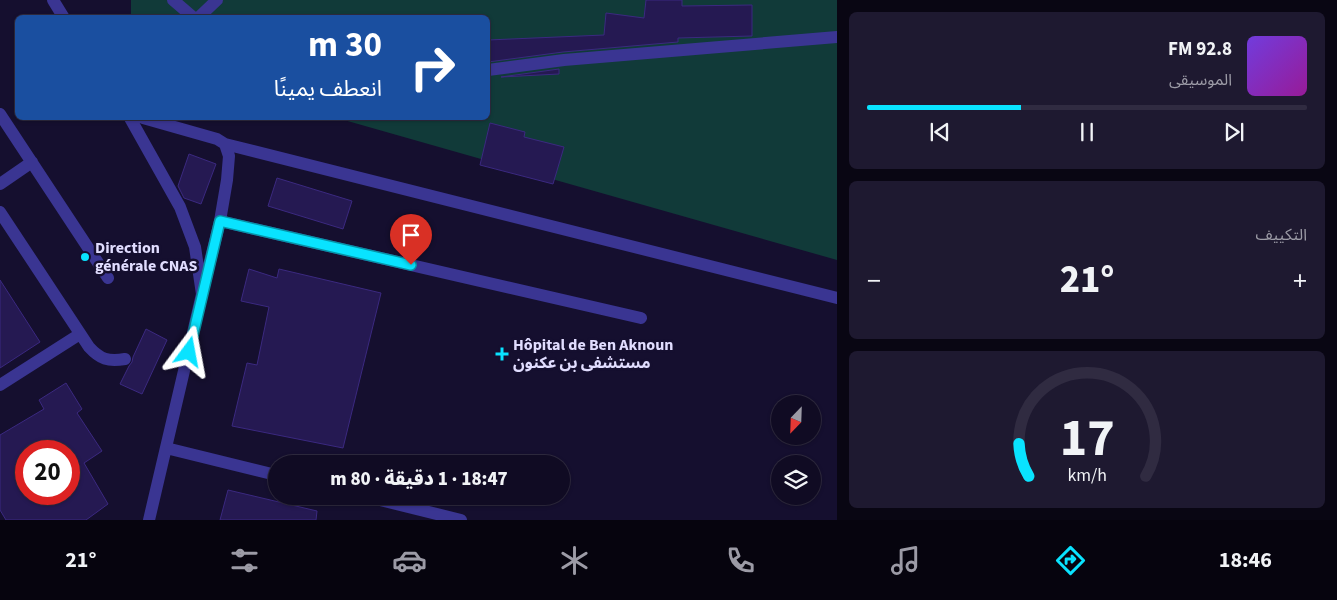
<!DOCTYPE html>
<html lang="ar">
<head>
<meta charset="utf-8">
<style>
	:root { --surface:#100b23; --page:#1e1930; --text:#f1f3f6; --muted:#9c9ba6; --line:#302b41; --accent:#09e3ff }
	body { margin:0; font-family:"Source Sans 3","Noto Sans Arabic",sans-serif; background:var(--page); color:var(--text); direction:rtl; height:100vh; display:flex; flex-direction:column; font-size:19px; white-space:nowrap }
	* { box-sizing:border-box; margin:0 }
	p { font-size:16px; color:var(--muted) }
	.icon { flex:none; width:28px; height:28px; fill:none; stroke:currentColor; stroke-width:2; stroke-linecap:round; stroke-linejoin:round }
	.map { position:relative; flex:1; overflow:hidden; direction:ltr }
	.drawer { display:flex; flex-direction:column; gap:12px; padding:12px; background:#090613; width:500px }
	.drawer>* { flex:none }
	.top-card { position:absolute; left:15px; top:15px; width:475px; height:105px; border-radius:8px; box-shadow:0 1px 4px #0004,0 0 0 1px var(--line); direction:rtl; background:#1a4fa0; color:#fff; overflow:hidden }
	.needle { width:32px; rotate:203deg }
	.fabs { position:absolute; left:771px; top:395px; display:grid; gap:10px }
	.fabs a { display:grid; place-items:center; width:50px; height:50px; border-radius:50%; background:var(--surface); box-shadow:0 1px 4px #0004,0 0 0 1px var(--line); font-size:25px }
	.speed { position:absolute; left:15px; top:440px; display:flex; gap:10px; font-size:25px; font-weight:700; text-align:center }
	.speed>* { display:grid; place-content:center; width:65px; height:65px; border-radius:50%; background:var(--surface); box-shadow:0 1px 4px #0004,0 0 0 1px var(--line); line-height:1 }
	.speed .limit { border:8px solid #d22; background:#fff; color:#111 }
	.pin { position:absolute; display:grid; place-items:center; width:42px; height:42px; color:#fff; margin:-51px -21px; border-radius:50% 50% 50% 0; rotate:-45deg; box-shadow:0 0 5px #0007 }
	.pin .icon { rotate:45deg }
	.me { position:absolute; width:55px; margin:-28px; rotate:13deg; stroke-linejoin:round; filter:drop-shadow(0 0 4px #0008) }
	.turn { display:flex; align-items:center; gap:18px; height:105px; padding:0 25px; font-size:22px }
	.turn .icon { width:65px; height:65px; stroke-width:2.5 }
	.turn b { display:block; font-size:35px; line-height:42px }
	.big { font-size:38px; font-weight:800; line-height:1.1 }
	.drawer .card { flex:1; display:flex; flex-direction:column; justify-content:center; gap:8px; min-width:0; padding:0 18px; border-radius:8px; background:var(--page) }
	.drawer .dial { align-items:center; gap:0 }
	.dial svg { height:130px; overflow:visible; fill:none; stroke:var(--line); stroke-width:7; stroke-linecap:round; text-anchor:middle }
	.dial text { fill:var(--text); stroke:none }
	.song { display:flex; align-items:center; gap:15px }
	.cover { width:60px; height:60px; border-radius:8px; background:linear-gradient(135deg,hsl(260 70% 55%),hsl(300 70% 35%)) }
	.played { height:5px; border-radius:2px; background:linear-gradient(90deg,var(--accent) 35%,var(--line) 35%) }
	.keys { display:flex; justify-content:space-around; direction:ltr }
	.heat { display:flex; justify-content:space-between; align-items:center; font-size:28px; direction:ltr }
	.trip { position:absolute; left:268px; top:455px; width:302px; height:50px; border-radius:25px; background:var(--surface); box-shadow:0 1px 4px #0004,0 0 0 1px var(--line); font-weight:800; line-height:50px; text-align:center; direction:rtl }
	.tabs { display:flex; height:80px; justify-content:space-around; align-items:center; background:#06040e; color:var(--muted) }
	.tabs .icon { width:35px; height:35px }
	.tabs .selected { color:var(--accent) }
	.tabs b { font-size:22px; color:var(--text) }
	main { display:flex; flex:1; min-height:0 }
	.map>svg:first-child { display:block }
</style>
</head>
<body>
<main>
<section class="drawer">
<div class="card">
<div class="song"><i class="cover"></i><div><b>92.8 FM</b><p>الموسيقى</p></div></div>
<div class="played"></div>
<div class="keys"><svg class="icon" aria-label="previous" viewBox="0 0 24 24"><path d="M18 5L8 12l10 7zM5 5v14"/></svg><svg class="icon" aria-label="pause" viewBox="0 0 24 24"><path d="M8 5v14M16 5v14"/></svg><svg class="icon" aria-label="next" viewBox="0 0 24 24"><path d="M6 5l10 7-10 7zM19 5v14"/></svg></div>
</div>
<div class="card"><p>التكييف</p>
<div class="heat"><a>−</a><b class="big">21°</b><a>+</a></div>
</div>
<div class="card dial"><svg viewBox="0 0 100 80">
<path d="M14 69A42 42 0 1 1 86 69"/>
<path d="M14 69A42 42 0 0 1 8 49" stroke="#09e3ff"/>
<text x="50" y="56" font-size="32" font-weight="700">17</text>
<text x="50" y="72" font-size="11">km/h</text>
</svg></div>
</section>
<div class="map">
<svg width="837" height="520" viewBox="0 0 837 520">
	<rect width="100%" height="100%" fill="#150f2f"/>
	<!-- green -->
	<path fill="#113a39" d="M 131,0 L 837,0 L 837,260 L 337,118 L 488,118 L 488,18 L 131,18 Z"/>
	<!-- building -->
	<path fill="#251952" stroke="#3b2980" fill-rule="evenodd" d="M 646,0 L 682,0 L 682,6 L 752,5 L 752,36 L 678,38 L 678,42 L 563,52 L 488,62 L 488,40 L 604,35 L 606,13 L 644,18 Z
		M 559,69 L 559,74 L 501,77 Z
		M 490,123 L 525,132 L 524,137 L 564,147 L 553,184 L 480,165 Z
		M 189,154 L 216,164 L 201,204 L 184,198 L 178,186 Z
		M 277,178 L 352,201 L 343,229 L 268,206 Z
		M 249,269 L 277,278 L 279,269 L 381,293 L 343,448 L 232,426 L 247,363 L 257,365 L 269,307 L 241,301 Z
		M 0,280 L 40,342 L 0,368 Z
		M 146,329 L 167,340 L 142,394 L 120,384 L 129,366 L 132,362 L 133,357 Z
		M 66,383 L 82,409 L 77,413 L 102,451 L 84,463 L 108,504 L 86,520 L 6,520 L 0,510 L 0,435 L 44,409 L 39,400 ZM 26,451 L 69,451 L 69,494 L 26,494 Z
		M 228,490 L 317,511 L 316,520 L 220,520 Z"/>
	<g fill="none" stroke-linecap="round" stroke-linejoin="round">
		<!-- minor -->
		<path stroke="#3a3592" stroke-width="12" d="M 53,0 L 64,18
			M 173,0 L 194,18
			M 198,18 L 217,0
			M 488,70 L 564,60 L 837,37
			M 0,114 L 108,278
			M 130,118 L 180,207 L 195,247 L 202,294 L 220,221 L 227,180 L 229,156 L 225,144 L 217,139 L 143,118
			M 225,144 L 837,298
			M 0,184 L 32,162
			M 0,212 L 89,347 C 100,359 108,362 125,359
			M 220,221 L 641,318
			M 0,385 L 80,334
			M 166,448 L 276,475
			M 364,496 L 461,520
			M 149,520 L 202,294"/>
	</g>
	<g fill="none" stroke-linecap="round" stroke-linejoin="round">
		<defs>
			<path id="route" d="M 189,352 L 220,221 L 411,265"/>
		</defs>
		<!-- route casing -->
		<use href="#route" stroke="#0694a6" stroke-width="12"/>
		<!-- route -->
		<use href="#route" stroke="#09e3ff" stroke-width="9"/>
	</g>
	<!-- markers -->
	<g fill="#09e3ff" stroke="#150f2f" stroke-width="2">
		<circle cx="85" cy="257" r="5"/>
		<path d="M499.5 346.5h5v5h5v5h-5v5h-5v-5h-5v-5h5z"/>
	</g>
	<g text-anchor="middle" dominant-baseline="central" stroke-width="5" stroke-linejoin="round" paint-order="stroke">
		<!-- poi labels -->
		<g font-size="16" font-weight="bold" fill="#e1ddff" stroke="#150f2f" text-anchor="start">
			<text x="95" y="248">Direction<tspan x="95" dy="18">générale CNAS</tspan></text>
			<text x="513" y="345">Hôpital de Ben Aknoun<tspan x="513" dy="18">مستشفى بن عكنون</tspan></text>
		</g>
	</g>
</svg>
<div class="fabs">
<a><svg class="needle" viewBox="-14 -14 28 28"><path d="M0-13l5 13h-10z" fill="#e53935"/><path d="M0 13l5-13h-10z" fill="#9c9ba6"/></svg></a>
<a><svg class="icon" aria-label="layers" viewBox="0 0 24 24"><path d="M12 4l9 5-9 5-9-5zM3 14l9 5 9-5"/></svg></a>
</div>
<div class="speed"><div class="limit">20</div></div>
<div class="pin" style="left:411px;top:265px;background:#d93025"><svg class="icon" aria-label="arrive" viewBox="0 0 24 24"><path d="M6 21V4h12l-3 4 3 4H6"/></svg></div>
<svg class="me" style="left:189px;top:352px" viewBox="-20 -20 40 40"><path d="M0-17L14 15 0 8-14 15z" fill="#09e3ff" stroke="#fff" stroke-width="4"/></svg>
<div class="trip">18:47 · 1 دقيقة · 80 m</div>
<div class="top-card">
<div class="turn"><svg class="icon" aria-label="right" viewBox="0 0 24 24"><path d="M7 20v-9h11M14 6l5 5-5 5"/></svg><div><b>30 m</b>انعطف يمينًا</div></div>
</div>
</div>
</main>
<nav class="tabs">
<b>18:46</b>
<svg class="icon selected" aria-label="directions" viewBox="0 0 24 24"><path d="M12 3l9 9-9 9-9-9zM9 14v-3h6M13 9l2 2-2 2"/></svg>
<svg class="icon" aria-label="music" viewBox="0 0 24 24"><path d="M9 18V5l10-2v13"/><circle cx="6" cy="18" r="3"/><circle cx="16" cy="16" r="3"/></svg>
<svg class="icon" aria-label="phone" viewBox="0 0 24 24"><path d="M5 4h4l2 5-3 2q2 4 5 5l2-3 5 2v4C11 20 4 13 5 4z"/></svg>
<svg class="icon" aria-label="climate" viewBox="0 0 24 24"><path d="M12 3v18M4 7l16 10M4 17L20 7"/></svg>
<svg class="icon" aria-label="car" viewBox="0 0 24 24"><path d="M5 17H2v-5l4-1 3-4h7l3 4 3 1v5h-3M9 17h6M6 11h13"/><circle cx="7" cy="17" r="2"/><circle cx="17" cy="17" r="2"/></svg>
<svg class="icon" aria-label="filters" viewBox="0 0 24 24"><path d="M4 7h16M4 17h16"/><circle cx="9" cy="7" r="2"/><circle cx="15" cy="17" r="2"/></svg>
<b>21°</b>
</nav>
</body>
</html>
